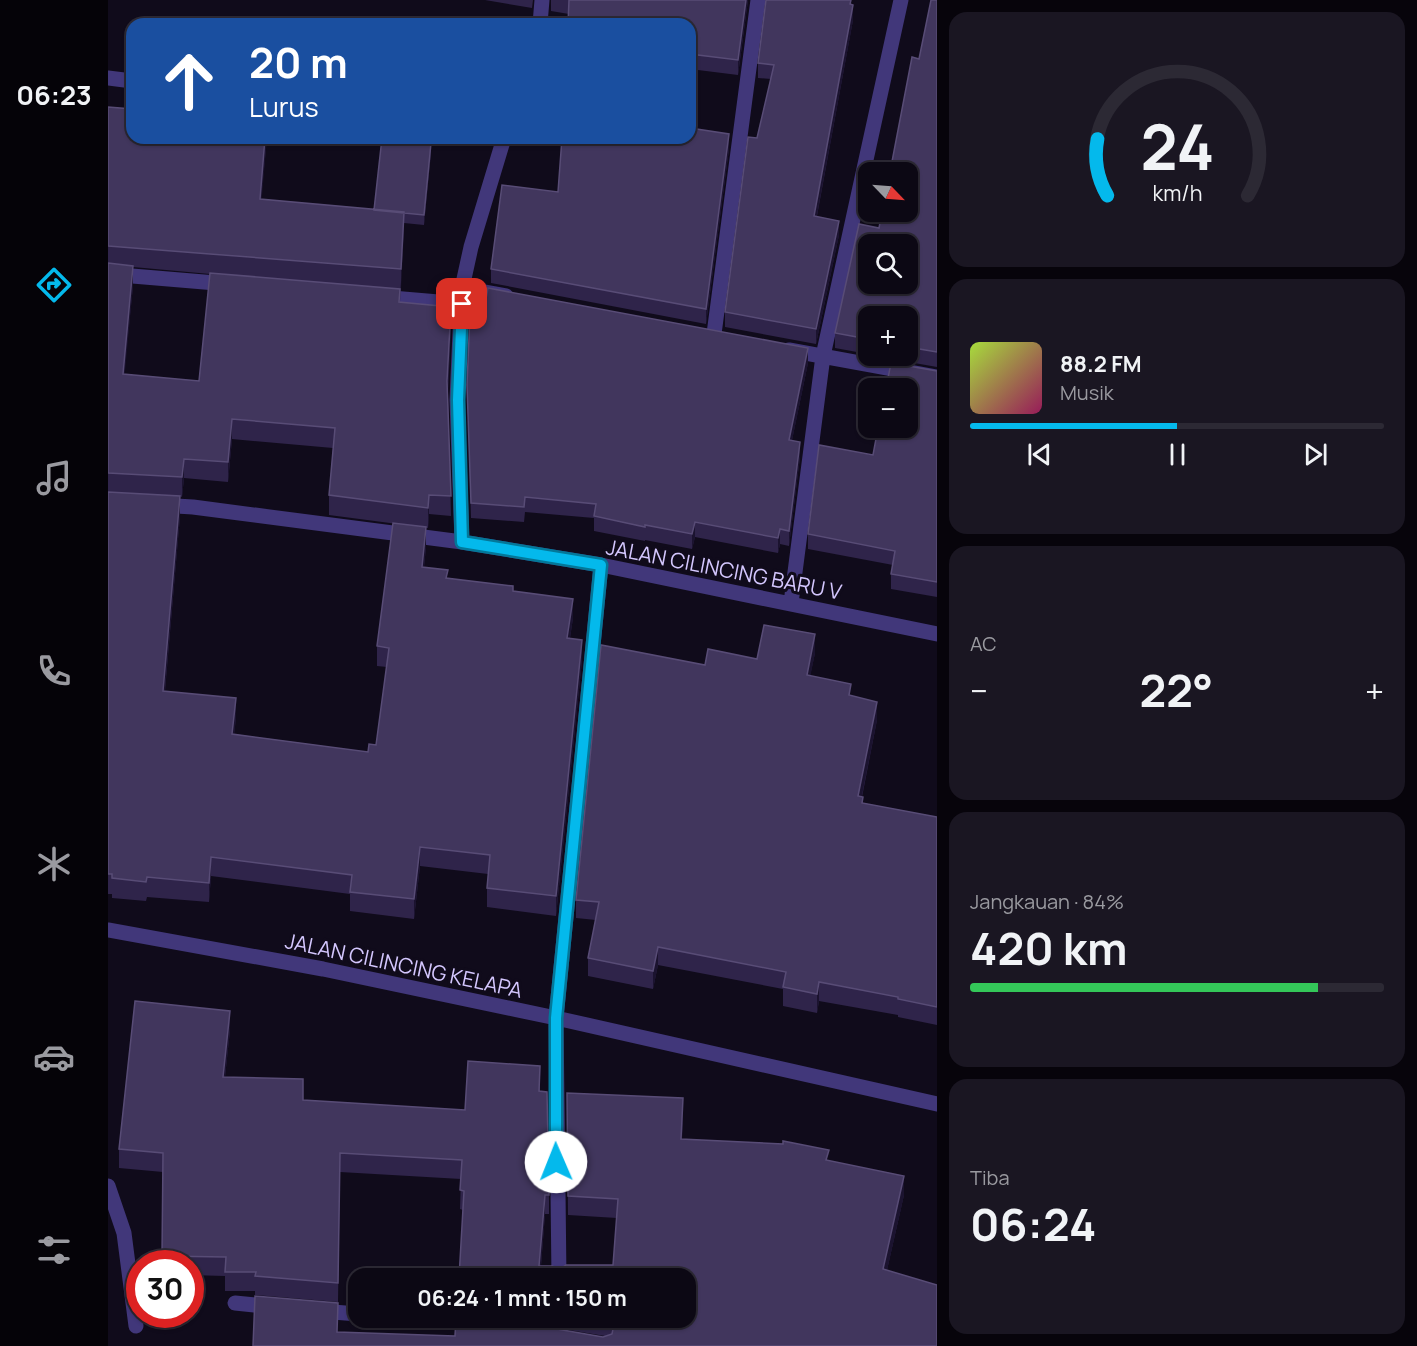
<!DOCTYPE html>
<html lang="id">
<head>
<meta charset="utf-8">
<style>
	:root { --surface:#0c0814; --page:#1a1622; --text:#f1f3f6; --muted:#9a9aa0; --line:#2c2934; --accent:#04b9ec }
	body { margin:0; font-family:Manrope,sans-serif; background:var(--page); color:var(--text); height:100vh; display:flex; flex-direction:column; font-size:22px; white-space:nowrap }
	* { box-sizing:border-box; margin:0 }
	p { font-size:20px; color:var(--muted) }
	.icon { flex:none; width:33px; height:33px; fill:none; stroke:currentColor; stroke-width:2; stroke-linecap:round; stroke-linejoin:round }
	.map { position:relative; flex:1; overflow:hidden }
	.details { display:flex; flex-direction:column; gap:12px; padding:12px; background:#07040b; width:480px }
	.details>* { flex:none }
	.top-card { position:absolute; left:18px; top:18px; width:570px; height:126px; border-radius:18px; box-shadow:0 2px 4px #0004,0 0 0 2px var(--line); background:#1a4fa0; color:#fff; overflow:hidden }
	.needle { width:39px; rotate:115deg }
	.buttons { position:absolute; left:750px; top:162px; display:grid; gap:12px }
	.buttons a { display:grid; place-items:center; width:60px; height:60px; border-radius:12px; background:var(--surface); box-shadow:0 2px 4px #0004,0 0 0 2px var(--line); font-size:30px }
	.speed { position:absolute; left:18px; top:1250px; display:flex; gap:12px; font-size:30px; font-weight:700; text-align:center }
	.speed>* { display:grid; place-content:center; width:78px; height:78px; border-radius:50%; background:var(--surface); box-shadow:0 2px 4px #0004,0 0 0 2px var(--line); line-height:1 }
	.speed .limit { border:9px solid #d22; background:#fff; color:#111 }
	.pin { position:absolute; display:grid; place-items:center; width:51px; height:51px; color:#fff; margin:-26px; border-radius:12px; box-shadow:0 3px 9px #0006 }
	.me { position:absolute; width:66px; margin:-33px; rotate:359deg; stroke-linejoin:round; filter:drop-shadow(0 0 4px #0008) }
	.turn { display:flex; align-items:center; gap:21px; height:126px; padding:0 24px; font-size:27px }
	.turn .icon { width:78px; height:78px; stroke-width:2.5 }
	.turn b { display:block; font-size:42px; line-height:51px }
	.big { font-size:45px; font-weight:700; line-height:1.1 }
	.details .card { flex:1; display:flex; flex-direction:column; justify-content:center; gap:9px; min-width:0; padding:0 21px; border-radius:18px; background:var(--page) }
	.details .dial { align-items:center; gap:0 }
	.dial svg { height:156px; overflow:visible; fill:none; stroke:var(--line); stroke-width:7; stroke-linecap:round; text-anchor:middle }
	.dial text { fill:var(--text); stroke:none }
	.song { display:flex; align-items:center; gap:18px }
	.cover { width:72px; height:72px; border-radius:9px; background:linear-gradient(135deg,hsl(80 70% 55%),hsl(330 70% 35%)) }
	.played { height:6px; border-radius:3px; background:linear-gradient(90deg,var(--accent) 50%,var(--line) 50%) }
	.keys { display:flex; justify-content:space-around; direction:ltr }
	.heat { display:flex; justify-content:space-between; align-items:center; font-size:33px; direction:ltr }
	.charge { height:9px; border-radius:4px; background:linear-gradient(90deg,#34c759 84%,var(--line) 0) }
	.trip { position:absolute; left:240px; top:1268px; width:348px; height:60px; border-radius:18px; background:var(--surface); box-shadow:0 2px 4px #0004,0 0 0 2px var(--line); font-weight:700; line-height:60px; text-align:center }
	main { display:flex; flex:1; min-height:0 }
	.tabs { display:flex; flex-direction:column; width:108px; justify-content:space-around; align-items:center; background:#050308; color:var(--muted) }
	.tabs .icon { width:42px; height:42px }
	.tabs .active { color:var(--accent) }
	.tabs b { font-size:27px; color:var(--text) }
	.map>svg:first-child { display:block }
</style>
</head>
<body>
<main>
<nav class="tabs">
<b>06:23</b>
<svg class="icon active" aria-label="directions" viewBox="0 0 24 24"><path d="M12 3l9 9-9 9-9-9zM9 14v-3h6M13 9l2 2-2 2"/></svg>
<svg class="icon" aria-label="music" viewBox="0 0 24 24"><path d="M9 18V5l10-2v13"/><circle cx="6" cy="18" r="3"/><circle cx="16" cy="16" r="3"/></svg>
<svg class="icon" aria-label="phone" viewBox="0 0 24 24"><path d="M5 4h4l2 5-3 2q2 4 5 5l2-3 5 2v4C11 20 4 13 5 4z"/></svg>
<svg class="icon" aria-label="climate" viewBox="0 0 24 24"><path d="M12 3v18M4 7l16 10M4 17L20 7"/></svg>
<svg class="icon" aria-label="car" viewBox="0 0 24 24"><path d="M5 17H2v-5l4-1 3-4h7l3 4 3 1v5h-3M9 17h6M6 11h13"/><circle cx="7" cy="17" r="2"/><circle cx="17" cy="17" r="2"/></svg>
<svg class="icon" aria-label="filters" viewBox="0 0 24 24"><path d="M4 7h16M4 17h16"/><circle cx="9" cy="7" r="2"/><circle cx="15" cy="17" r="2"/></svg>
</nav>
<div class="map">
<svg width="829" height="1346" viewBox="0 0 829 1346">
	<rect width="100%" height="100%" fill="#100b1b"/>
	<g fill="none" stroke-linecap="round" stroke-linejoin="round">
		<!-- service -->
		<path stroke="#41377a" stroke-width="15" d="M 0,1186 L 16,1233 L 28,1326"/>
		<!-- minor -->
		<path stroke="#41377a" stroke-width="15" d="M 432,24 L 434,0
			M 0,78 L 24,81
			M 0,274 L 120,284
			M 354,288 L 398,296
			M 272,297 L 354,304
			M 606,334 L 650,0
			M 681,350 L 829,377
			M 51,505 L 85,507 L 354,542 L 493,565 L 829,634
			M 354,542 L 349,400 L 354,288 L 363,247 L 396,138
			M 683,603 L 715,356 L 793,0
			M 0,930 L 215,969 L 448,1018 L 829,1104
			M 451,1278 L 448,1018 L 493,565
			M 127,1303 L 167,1307
			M 212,1311 L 250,1314
			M 283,1317 L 368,1324
			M 451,1346 L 451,1317"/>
	</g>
	<!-- wall -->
	<path fill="#2f244a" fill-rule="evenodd" d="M 377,0 L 425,0 L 424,8 Z
		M 443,0 L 640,0 L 630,75 L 582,69 L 582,24 L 461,14 L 443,11 Z
		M 829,0 L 829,367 L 767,356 L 800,356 L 800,316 L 760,316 L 760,354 L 727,348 L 727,333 L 771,228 L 811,59 Z
		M 745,5 L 745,20 L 709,216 L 731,235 L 708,344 L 617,327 L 617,312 L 649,138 L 663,79 L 650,78 L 650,63 Z
		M 0,107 L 24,138 L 159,138 L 153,199 L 266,210 L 321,142 L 323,153 L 316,225 L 296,223 L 292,302 L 343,327 L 340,392 L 343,516 L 321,514 L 320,528 L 221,515 L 221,495 L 225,448 L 124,439 L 120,482 L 76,478 L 74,497 L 72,496 L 72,516 L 57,691 L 128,718 L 126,734 L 260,752 L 268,745 L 279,667 L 269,666 L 269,646 L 318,547 L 316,567 L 340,578 L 405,591 L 465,618 L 462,638 L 474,660 L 448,916 L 379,907 L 379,888 L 380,874 L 312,866 L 306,919 L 242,911 L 242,894 L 103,876 L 101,902 L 39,897 L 38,901 L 4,898 L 4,894 L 0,894 ZM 25,267 L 102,274 L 91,381 L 16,374 L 25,286 Z
		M 621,149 L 598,324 L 383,283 L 383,269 L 450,192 Z
		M 700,363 L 684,440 L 692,457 L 681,546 L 672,544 L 670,553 L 587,537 L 584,549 L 537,540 L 537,541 L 486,531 L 486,518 L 417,512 L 416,522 L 363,518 L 359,385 Z
		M 829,371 L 829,597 L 783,589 L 783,574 L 785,565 L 700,549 L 700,534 L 765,455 Z
		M 707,653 L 702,676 L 743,696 L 769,720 L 754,797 L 755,803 L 829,817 L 829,1025 L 790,1017 L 790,1015 L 711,1001 L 709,1013 L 675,1006 L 675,989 L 550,965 L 545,989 L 480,976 L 480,958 L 488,920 L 468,918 L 468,900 L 597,665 Z
		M 122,1030 L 117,1077 L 195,1100 L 357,1110 L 432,1085 L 432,1091 L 441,1195 L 441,1214 L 437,1214 L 433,1266 L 452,1269 L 505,1265 L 509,1218 L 460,1215 L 459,1093 L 575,1117 L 574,1139 L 721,1160 L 796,1195 L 779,1270 L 829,1346 L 145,1346 L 230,1332 L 347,1336 L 449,1329 L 495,1337 L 497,1336 L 461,1330 L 458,1324 L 453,1322 L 393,1317 L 578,1317 L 351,1278 L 355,1210 L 352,1209 L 353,1179 L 232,1172 L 230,1302 L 147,1295 L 147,1291 L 117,1291 L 117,1276 L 82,1275 L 82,1263 L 54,1263 L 55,1172 L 11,1168 L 11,1149 Z"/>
	<!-- shaded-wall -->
	<path fill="#1b132f" d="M 638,0 L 640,0 L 630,75 L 630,60 Z
		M 745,5 L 745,20 L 706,231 L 706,216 Z
		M 621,134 L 621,149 L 598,324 L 598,309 Z
		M 157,138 L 159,138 L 152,219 L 152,199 Z
		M 323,143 L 323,153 L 316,225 L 316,215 Z
		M 296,212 L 296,232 L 293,289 L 293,269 Z
		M 731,221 L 731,235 L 708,344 L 708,329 Z
		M 25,266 L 25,286 L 15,393 L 15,374 Z
		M 343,307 L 343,327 L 339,400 L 339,381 Z
		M 700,348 L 700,363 L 681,455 L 681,440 Z
		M 124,419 L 124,439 L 120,482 L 120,462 Z
		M 692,442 L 692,457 L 681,546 L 681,531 Z
		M 76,459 L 76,478 L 74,497 L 74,477 Z
		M 321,495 L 321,514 L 320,528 L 320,508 Z
		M 72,496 L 72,516 L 55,711 L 55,691 Z
		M 587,522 L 587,537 L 584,549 L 584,534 Z
		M 318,527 L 318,547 L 314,587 L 314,567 Z
		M 672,529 L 672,544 L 670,553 L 670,538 Z
		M 465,599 L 465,618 L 459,657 L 459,638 Z
		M 707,634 L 707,653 L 699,693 L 699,675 Z
		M 474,640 L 474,660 L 448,916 L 448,896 Z
		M 128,698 L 128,718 L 124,754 L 124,734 Z
		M 769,702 L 769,720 L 750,815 L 750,796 Z
		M 312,847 L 312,866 L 306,919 L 306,899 Z
		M 103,857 L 103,876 L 101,902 L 101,883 Z
		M 550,947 L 550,965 L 545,989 L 545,971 Z
		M 711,982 L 711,1001 L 709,1013 L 709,994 Z
		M 122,1011 L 122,1030 L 115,1096 L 115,1077 Z
		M 575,1098 L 575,1117 L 573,1158 L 573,1139 Z
		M 796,1176 L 796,1195 L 775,1288 L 775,1269 Z
		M 437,1195 L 437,1214 L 432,1278 L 431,1266 Z"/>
	<!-- building -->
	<path fill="#41365d" stroke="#584c76" stroke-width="1.5" fill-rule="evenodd" d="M 461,0 L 638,0 L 630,60 L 582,54 L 582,24 L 460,24 Z
		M 658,0 L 743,0 L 742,4 L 745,5 L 706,216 L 731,221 L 708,329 L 617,312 L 640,137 L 649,138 L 666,65 L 650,63 Z
		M 823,0 L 829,0 L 829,352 L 800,347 L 800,316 L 760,316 L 760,339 L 727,333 L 751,224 L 771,228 L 774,212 L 800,212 L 800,172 L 782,172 L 804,57 L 811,59 ZM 760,244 L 800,244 L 800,284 L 760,284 Z
		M 0,107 L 24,109 L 24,138 L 157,138 L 152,199 L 296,212 L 293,269 L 0,246 Z
		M 582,128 L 621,134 L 598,309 L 383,269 L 394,185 L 450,192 L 454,138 L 582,138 Z
		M 274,138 L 321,139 L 321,142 L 323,143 L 316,215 L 266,210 Z
		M 0,263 L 25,266 L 15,374 L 91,381 L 102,273 L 292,289 L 291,302 L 343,307 L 339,381 L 343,496 L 321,495 L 320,508 L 221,495 L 227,428 L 124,419 L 120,462 L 76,459 L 74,477 L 0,473 Z
		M 380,288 L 700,348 L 681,440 L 692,442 L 681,531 L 672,529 L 670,538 L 587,522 L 584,534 L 537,525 L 537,527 L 486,516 L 488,504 L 417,497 L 416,507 L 363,503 L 359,385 L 362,314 L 375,315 Z
		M 783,363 L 829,371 L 829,582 L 783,574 L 787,551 L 700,534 L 711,445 L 765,455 L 770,428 L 800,428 L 800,388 L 778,388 Z
		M 0,492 L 72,496 L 55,691 L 128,698 L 124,734 L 260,752 L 261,744 L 268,745 L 281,648 L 269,646 L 285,523 L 318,527 L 314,567 L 340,570 L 338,578 L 405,586 L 405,591 L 465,599 L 459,638 L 474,640 L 448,896 L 379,888 L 382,855 L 312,847 L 306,899 L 242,892 L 244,875 L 103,857 L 101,883 L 39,877 L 38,882 L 4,878 L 4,874 L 0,874 Z
		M 656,625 L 707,634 L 699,675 L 743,684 L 741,695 L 769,702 L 750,796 L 755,797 L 754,803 L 829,817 L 829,1007 L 790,999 L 790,997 L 711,982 L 709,994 L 675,987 L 678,972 L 550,947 L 545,971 L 480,958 L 491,902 L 468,900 L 493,645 L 597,665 L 600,649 L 649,659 Z
		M 27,1001 L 122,1011 L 115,1077 L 195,1079 L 195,1100 L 357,1110 L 360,1061 L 432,1066 L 431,1091 L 439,1092 L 441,1195 L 437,1195 L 431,1266 L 444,1266 L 452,1269 L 458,1265 L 505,1265 L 510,1199 L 460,1196 L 459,1093 L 575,1098 L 573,1139 L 675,1144 L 675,1141 L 721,1150 L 718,1160 L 796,1176 L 775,1269 L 829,1285 L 829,1346 L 145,1346 L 147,1296 L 230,1303 L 229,1332 L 347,1336 L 348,1317 L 387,1317 L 442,1322 L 449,1329 L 495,1337 L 504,1334 L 506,1324 L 499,1317 L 496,1317 L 578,1317 L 578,1278 L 351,1278 L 356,1191 L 352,1190 L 354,1160 L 232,1153 L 230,1283 L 147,1276 L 148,1272 L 117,1272 L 118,1257 L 54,1256 L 55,1153 L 11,1149 Z"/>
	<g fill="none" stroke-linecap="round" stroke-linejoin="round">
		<defs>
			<path id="route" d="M 354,304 L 350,400 L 354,542 L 493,565 L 448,1018 L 448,1162"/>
		</defs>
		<!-- route casing -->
		<use href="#route" stroke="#037899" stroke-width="15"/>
		<!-- route -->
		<use href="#route" stroke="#04b9ec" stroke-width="10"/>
	</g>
	<g text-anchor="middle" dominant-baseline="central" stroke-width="6" stroke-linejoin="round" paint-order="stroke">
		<!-- street labels -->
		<g font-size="21" fill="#d4c7fe" stroke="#100b1b">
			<text transform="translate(616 569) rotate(11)">JALAN CILINCING BARU V</text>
			<text transform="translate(296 965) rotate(12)">JALAN CILINCING KELAPA</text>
		</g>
	</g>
</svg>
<div class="buttons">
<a><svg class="needle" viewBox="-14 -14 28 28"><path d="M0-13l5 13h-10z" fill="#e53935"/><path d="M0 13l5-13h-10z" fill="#9a9aa0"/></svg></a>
<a><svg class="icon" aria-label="search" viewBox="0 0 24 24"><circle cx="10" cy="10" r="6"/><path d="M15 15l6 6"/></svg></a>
<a>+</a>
<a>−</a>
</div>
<div class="speed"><div class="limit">30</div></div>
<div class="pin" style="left:354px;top:304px;background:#d93025"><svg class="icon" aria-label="arrive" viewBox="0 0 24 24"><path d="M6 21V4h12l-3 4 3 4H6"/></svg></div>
<svg class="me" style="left:448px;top:1162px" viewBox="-20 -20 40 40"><circle r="19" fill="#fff"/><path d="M0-13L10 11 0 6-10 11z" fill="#04b9ec"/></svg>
<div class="trip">06:24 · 1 mnt · 150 m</div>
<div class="top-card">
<div class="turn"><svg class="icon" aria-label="ahead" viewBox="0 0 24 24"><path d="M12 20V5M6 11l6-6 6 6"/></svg><div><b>20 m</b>Lurus</div></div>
</div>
</div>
<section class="details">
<div class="card dial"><svg viewBox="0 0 100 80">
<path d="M14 69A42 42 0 1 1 86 69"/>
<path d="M14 69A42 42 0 0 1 9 40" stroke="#04b9ec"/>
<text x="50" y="56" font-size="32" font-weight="700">24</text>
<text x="50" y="72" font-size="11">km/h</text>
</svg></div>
<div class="card">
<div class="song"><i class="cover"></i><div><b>88.2 FM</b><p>Musik</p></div></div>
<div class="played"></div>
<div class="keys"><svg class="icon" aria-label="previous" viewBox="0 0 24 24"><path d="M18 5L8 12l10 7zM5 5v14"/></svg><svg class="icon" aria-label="pause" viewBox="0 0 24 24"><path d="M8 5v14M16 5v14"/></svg><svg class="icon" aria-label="next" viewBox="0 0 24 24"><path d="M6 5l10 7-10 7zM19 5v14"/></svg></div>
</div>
<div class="card"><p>AC</p>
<div class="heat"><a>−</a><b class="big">22°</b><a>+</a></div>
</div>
<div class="card"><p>Jangkauan · 84%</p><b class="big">420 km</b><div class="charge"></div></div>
<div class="card"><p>Tiba</p><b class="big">06:24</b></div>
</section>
</main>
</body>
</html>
